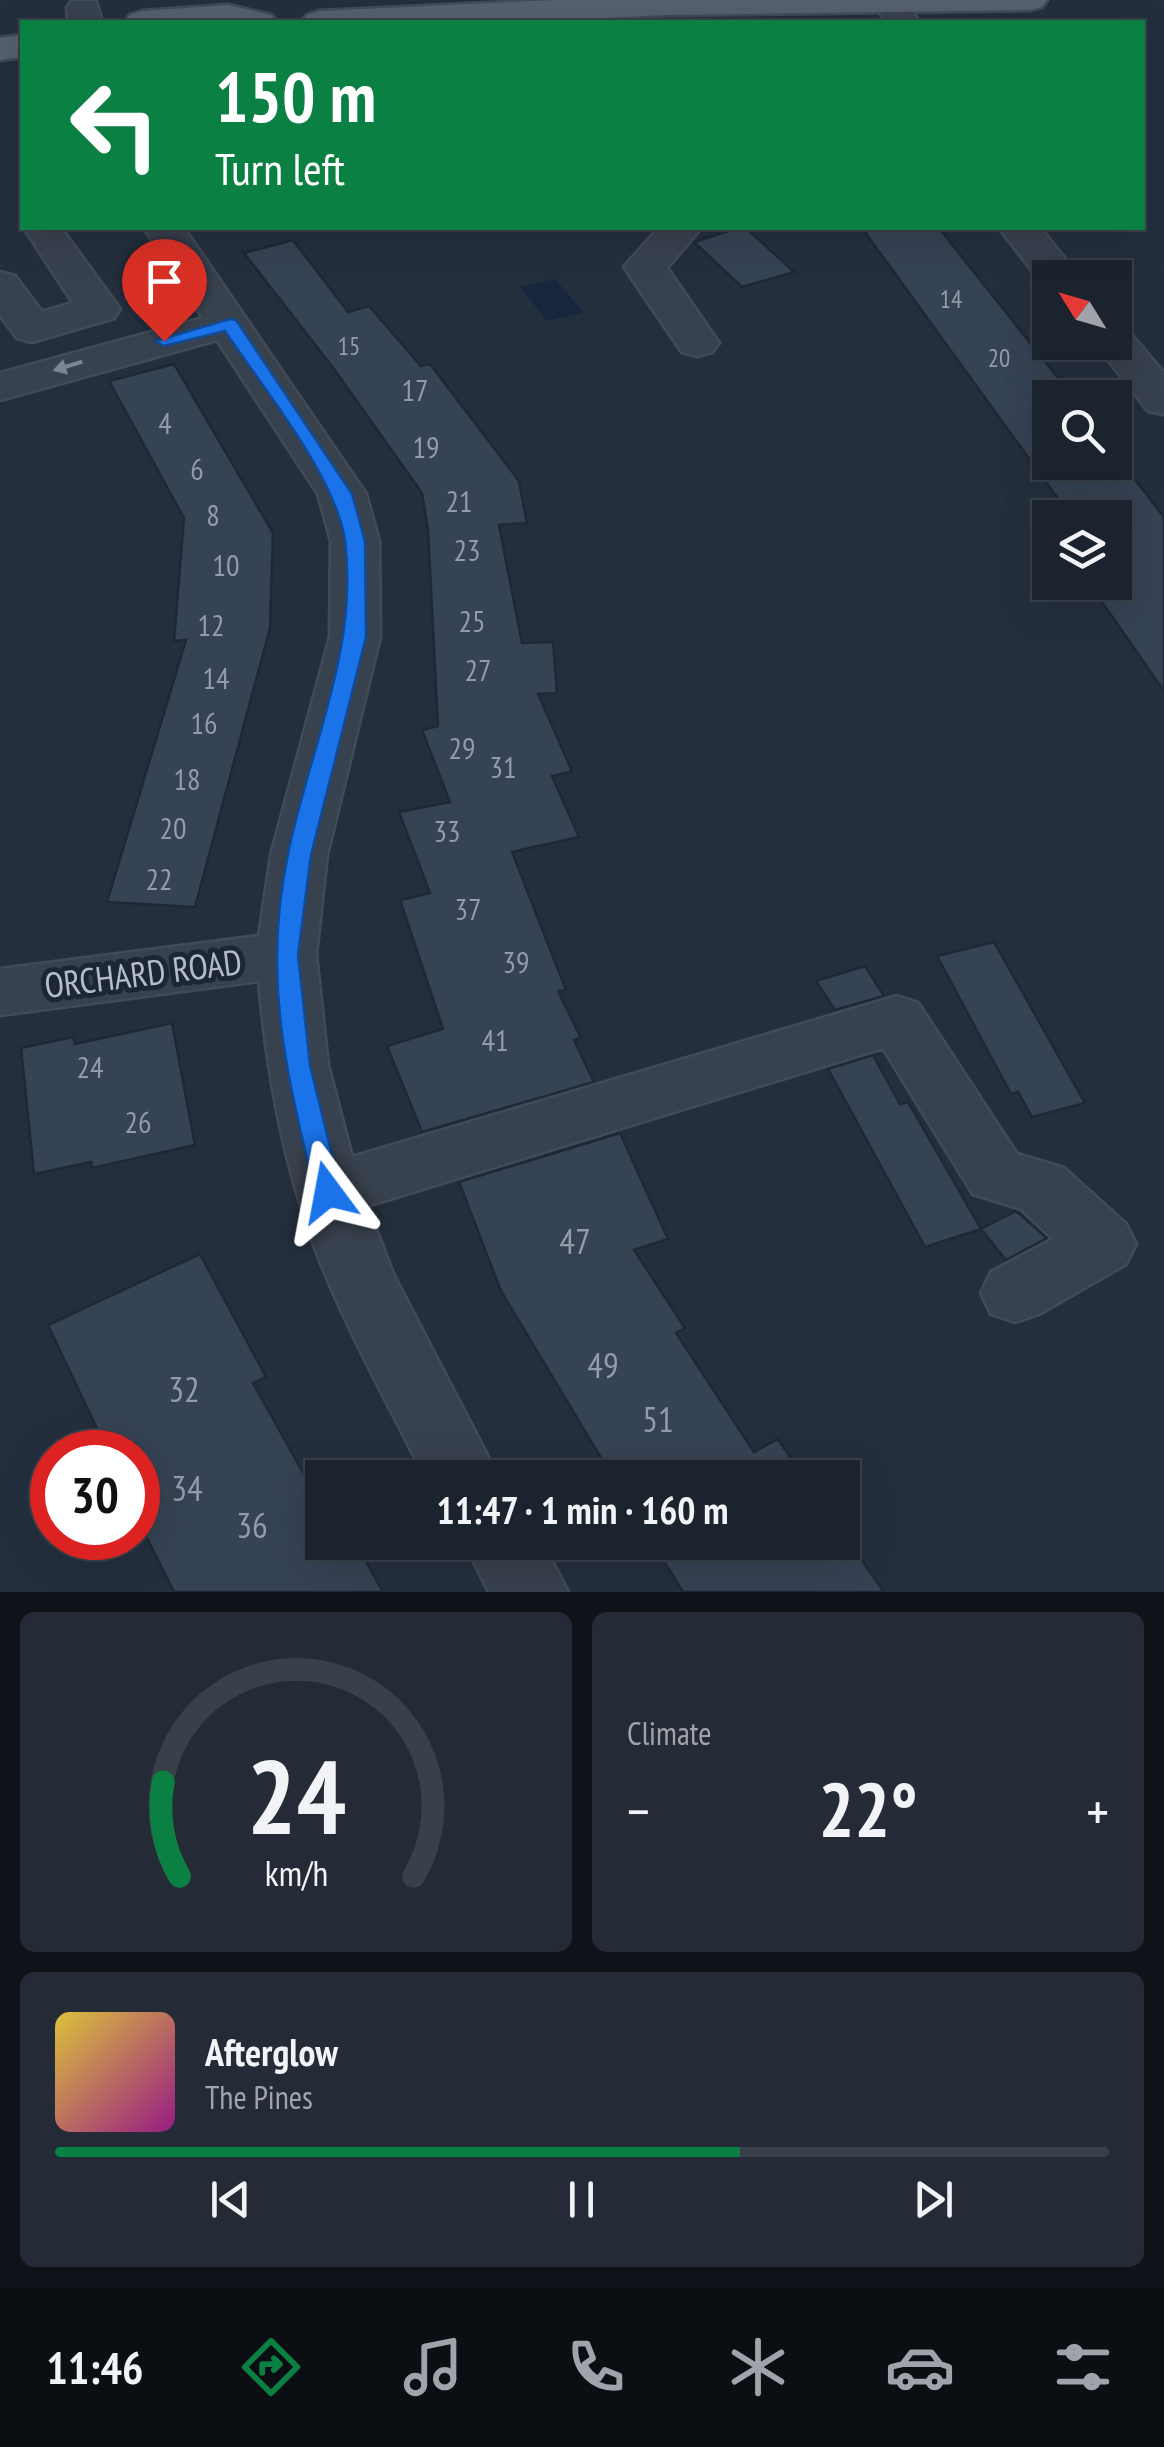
<!DOCTYPE html>
<html lang="en">
<head>
<meta charset="utf-8">
<style>
	:root { --surface:#1b232e; --page:#242b36; --text:#f1f3f6; --muted:#a0a4aa; --line:#39404a; --accent:#0b8043 }
	body { margin:0; font-family:"PT Sans Narrow",sans-serif; background:var(--page); color:var(--text); height:100vh; display:flex; flex-direction:column; font-size:38px; white-space:nowrap }
	* { box-sizing:border-box; margin:0 }
	p { font-size:32px; color:var(--muted) }
	.icon { flex:none; width:55px; height:55px; fill:none; stroke:currentColor; stroke-width:2; stroke-linecap:round; stroke-linejoin:round }
	.map { position:relative; height:1592px; overflow:hidden }
	.drawer { display:flex; flex-direction:column; gap:20px; padding:20px; background:#0f1319; flex:1 }
	.drawer>* { flex:none }
	.banner { position:absolute; left:20px; top:20px; width:1125px; height:210px; border-radius:0px; box-shadow:0 10px 40px #0002,0 0 0 2px var(--line); background:#0b8043; color:#fff; overflow:hidden }
	.needle { width:65px; rotate:307deg }
	.buttons { position:absolute; left:1032px; top:260px; display:grid; gap:20px }
	.buttons a { display:grid; place-items:center; width:100px; height:100px; border-radius:0px; background:var(--surface); box-shadow:0 10px 40px #0002,0 0 0 2px var(--line); font-size:50px }
	.speed { position:absolute; left:30px; top:1430px; display:flex; gap:20px; font-size:50px; font-weight:700; text-align:center }
	.speed>* { display:grid; place-content:center; width:130px; height:130px; border-radius:50%; background:var(--surface); box-shadow:0 10px 40px #0002,0 0 0 2px var(--line); line-height:1 }
	.speed .limit { border:15px solid #d22; background:#fff; color:#111 }
	.pin { position:absolute; display:grid; place-items:center; width:85px; height:85px; color:#fff; margin:-102px -42px; border-radius:50% 50% 50% 0; rotate:-45deg; box-shadow:0 0 10px #0007 }
	.pin .icon { rotate:45deg }
	.me { position:absolute; width:110px; margin:-55px; rotate:347deg; stroke-linejoin:round; filter:drop-shadow(0 0 8px #0008) }
	.turn { display:flex; align-items:center; gap:35px; height:210px; padding:0 30px; font-size:45px }
	.turn .icon { width:130px; height:130px; stroke-width:2.5 }
	.turn b { display:block; font-size:70px; line-height:85px }
	.big { font-size:75px; font-weight:600; line-height:1.1 }
	.drawer .widget { flex:1; display:flex; flex-direction:column; justify-content:center; gap:15px; min-width:0; padding:0 35px; border-radius:15px; background:var(--page) }
	.drawer .dial { align-items:center; gap:0 }
	.dial svg { height:260px; overflow:visible; fill:none; stroke:var(--line); stroke-width:7; stroke-linecap:round; text-anchor:middle }
	.dial text { fill:var(--text); stroke:none }
	.song { display:flex; align-items:center; gap:30px }
	.cover { width:120px; height:120px; border-radius:15px; background:linear-gradient(135deg,hsl(50 70% 55%),hsl(310 70% 35%)) }
	.played { height:10px; border-radius:5px; background:linear-gradient(90deg,var(--accent) 65%,var(--line) 65%) }
	.keys { display:flex; justify-content:space-around; direction:ltr }
	.heat { display:flex; justify-content:space-between; align-items:center; font-size:55px; direction:ltr }
	.drawer .tiles { flex:1; display:grid; gap:20px; grid-template-columns:1fr 1fr }
	.widget:last-child { grid-column:span 2 }
	.trip { position:absolute; left:305px; top:1460px; width:555px; height:100px; border-radius:0px; background:var(--surface); box-shadow:0 10px 40px #0002,0 0 0 2px var(--line); font-weight:600; line-height:100px; text-align:center }
	.dock { display:flex; height:160px; justify-content:space-around; align-items:center; background:#0b0e12; color:var(--muted) }
	.dock .icon { width:70px; height:70px }
	.dock .selected { color:var(--accent) }
	.dock b { font-size:45px; color:var(--text) }
	.map>svg:first-child { display:block }
</style>
</head>
<body>
<div class="map">
<svg width="1164" height="1592" viewBox="0 0 1164 1592">
	<rect width="100%" height="100%" fill="#242f3e"/>
	<!-- water -->
	<path fill="#17263c" d="M 555,279 L 583,312 L 547,321 L 520,287 Z"/>
	<!-- building -->
	<path fill="#364354" stroke="#1f2835" stroke-width="2.5" d="M 738,228 L 746,228 L 794,272 L 742,287 L 694,242 Z
		M 862,228 L 939,228 L 1074,398 L 1050,398 L 1050,462 L 1115,462 L 1115,454 L 1164,517 L 1164,691 L 1088,582 L 1118,582 L 1115,518 L 1072,518 Z
		M 293,240 L 348,312 L 369,306 L 421,366 L 430,364 L 519,481 L 527,523 L 499,525 L 522,643 L 553,642 L 557,693 L 538,694 L 572,771 L 552,776 L 579,837 L 512,852 L 566,990 L 558,991 L 581,1038 L 574,1040 L 594,1082 L 422,1132 L 387,1046 L 443,1029 L 400,900 L 430,893 L 399,812 L 450,802 L 422,730 L 438,726 L 428,531 L 422,493 L 334,369 L 244,253 Z
		M 174,364 L 273,533 L 270,628 L 195,907 L 107,902 L 186,640 L 174,641 L 184,518 L 109,381 Z
		M 994,942 L 1085,1103 L 1032,1117 L 1018,1092 L 1011,1094 L 937,956 Z
		M 865,966 L 884,996 L 835,1010 L 816,981 Z
		M 172,1023 L 195,1145 L 92,1168 L 91,1162 L 34,1174 L 21,1048 L 73,1037 L 75,1044 Z
		M 873,1055 L 900,1104 L 908,1102 L 981,1229 L 925,1247 L 828,1069 Z
		M 620,1133 L 668,1239 L 634,1250 L 685,1328 L 676,1333 L 754,1452 L 778,1439 L 804,1478 L 613,1478 L 501,1291 L 459,1182 Z
		M 1016,1211 L 1047,1238 L 1006,1260 L 981,1229 Z
		M 200,1254 L 266,1377 L 253,1383 L 322,1507 L 322,1542 L 355,1542 L 383,1592 L 174,1592 L 138,1520 L 138,1452 L 108,1452 L 48,1325 Z
		M 842,1532 L 884,1592 L 683,1592 L 652,1542 L 842,1542 Z"/>
	<g fill="none" stroke-linecap="round" stroke-linejoin="round">
		<defs>
			<path id="minor" d="M 876,0 L 906,0 L 919,22 L 884,22 Z
				M 72,1 L 96,1 L 102,22 L 68,22 L 67,8 Z
				M 22,225 L 61,228 L 120,309 L 114,318 L 32,342 L 17,338 L 0,315 L 0,272 L 15,276 L 42,312 L 73,303 Z
				M 144,228 L 184,228 L 366,494 L 379,541 L 380,637 L 327,855 L 316,955 L 328,1065 L 352,1157 L 897,996 L 918,1003 L 1017,1154 L 1064,1168 L 1126,1224 L 1136,1244 L 1126,1264 L 1039,1314 L 1015,1322 L 991,1314 L 981,1293 L 991,1272 L 1053,1239 L 1021,1209 L 973,1194 L 883,1048 L 367,1206 L 394,1276 L 499,1478 L 425,1478 C 394,1414 358,1351 330,1285 C 288,1189 268,1085 259,981 L 0,1015 L 0,969 L 259,936 L 271,855 L 330,637 L 331,541 L 318,494 L 217,340 L 0,400 L 0,373 L 203,318 Z
				M 659,228 L 701,228 L 667,268 L 719,343 L 712,352 L 697,356 L 682,352 L 624,267 Z
				M 999,228 L 1040,228 L 1081,278 L 1050,278 L 1050,288 L 1045,287 Z
				M 1115,329 L 1130,333 L 1164,373 L 1164,414 L 1148,411 L 1094,342 L 1115,342 Z
				M 464,1542 L 542,1542 L 568,1592 L 489,1592 Z"/>
			<path id="major" d="M 554,0 L 1047,0 L 1042,7 L 1030,10 L 666,15 L 523,22 L 301,22 L 307,15 L 319,11 Z
				M 228,5 L 271,15 L 277,22 L 124,22 L 130,15 L 142,11 Z
				M 22,35 L 22,57 L 0,60 L 0,38 Z"/>
		</defs>
		<!-- minor casing -->
		<use href="#minor" stroke="#414a57" stroke-width="5"/>
		<!-- major casing -->
		<use href="#major" stroke="#414a57" stroke-width="5"/>
		<!-- minor -->
		<use href="#minor" fill="#38414e" fill-rule="evenodd"/>
		<!-- major -->
		<use href="#major" fill="#56606e" fill-rule="evenodd"/>
	</g>
	<!-- one-way arrows -->
	<defs><path id="oneway-solid" d="M-6-.8H1V-3.2L6.5 0L1 3.2V.8H-6Z" transform="scale(2.5)"/></defs>
	<use fill="#7c8592" href="#oneway-solid" transform="translate(68 366) rotate(163)"/>
	<!-- route -->
	<path fill="#1a73e8" stroke="#114b97" stroke-width="2.5" d="M 230,319 L 236,320 L 352,494 L 365,541 L 366,637 L 311,855 L 298,955 L 310,1065 L 341,1192 L 338,1199 L 328,1203 L 318,1199 L 315,1192 C 286,1071 262,978 288,854 C 309,751 359,648 345,541 C 336,476 262,387 225,331 L 164,346 L 155,341 Z"/>
	<g text-anchor="middle" dominant-baseline="central" stroke-width="10" stroke-linejoin="round" paint-order="stroke">
		<!-- far-number labels -->
		<g font-size="25" fill="#929caa">
			<text x="951" y="299">14</text>
			<text x="349" y="346">15</text>
			<text x="999" y="358">20</text>
		</g>
		<!-- number labels -->
		<g font-size="30" fill="#929caa">
			<text x="415" y="389">17</text>
			<text x="165" y="422">4</text>
			<text x="426" y="446">19</text>
			<text x="197" y="468">6</text>
			<text x="459" y="500">21</text>
			<text x="213" y="514">8</text>
			<text x="467" y="549">23</text>
			<text x="226" y="564">10</text>
			<text x="472" y="620">25</text>
			<text x="211" y="624">12</text>
			<text x="478" y="669">27</text>
			<text x="216" y="677">14</text>
			<text x="204" y="722">16</text>
			<text x="462" y="747">29</text>
			<text x="503" y="766">31</text>
			<text x="187" y="778">18</text>
			<text x="173" y="827">20</text>
			<text x="447" y="830">33</text>
			<text x="159" y="878">22</text>
			<text x="468" y="908">37</text>
			<text x="516" y="961">39</text>
			<text x="495" y="1039">41</text>
			<text x="90" y="1066">24</text>
			<text x="138" y="1121">26</text>
		</g>
		<!-- street labels -->
		<g font-size="35" fill="#b4bcc9" stroke="#1d2633">
			<text transform="translate(143 973) rotate(-7)">ORCHARD ROAD</text>
		</g>
		<!-- near-number labels -->
		<g font-size="35" fill="#929caa">
			<text x="575" y="1241">47</text>
			<text x="603" y="1365">49</text>
			<text x="184" y="1389">32</text>
			<text x="658" y="1419">51</text>
			<text x="187" y="1488">34</text>
			<text x="252" y="1525">36</text>
		</g>
	</g>
</svg>
<div class="buttons">
<a><svg class="needle" viewBox="-14 -14 28 28"><path d="M0-13l5 13h-10z" fill="#e53935"/><path d="M0 13l5-13h-10z" fill="#a0a4aa"/></svg></a>
<a><svg class="icon" aria-label="search" viewBox="0 0 24 24"><circle cx="10" cy="10" r="6"/><path d="M15 15l6 6"/></svg></a>
<a><svg class="icon" aria-label="layers" viewBox="0 0 24 24"><path d="M12 4l9 5-9 5-9-5zM3 14l9 5 9-5"/></svg></a>
</div>
<div class="speed"><div class="limit">30</div></div>
<div class="pin" style="left:164px;top:341px;background:#d93025"><svg class="icon" aria-label="arrive" viewBox="0 0 24 24"><path d="M6 21V4h12l-3 4 3 4H6"/></svg></div>
<svg class="me" style="left:328px;top:1192px" viewBox="-20 -20 40 40"><path d="M0-17L14 15 0 8-14 15z" fill="#1a73e8" stroke="#fff" stroke-width="4"/></svg>
<div class="trip">11:47 · 1 min · 160 m</div>
<div class="banner">
<div class="turn"><svg class="icon" aria-label="left" viewBox="0 0 24 24"><path d="M17 20v-9H6M10 6l-5 5 5 5"/></svg><div><b>150 m</b>Turn left</div></div>
</div>
</div>
<section class="drawer">
<div class="tiles">
<div class="widget dial"><svg viewBox="0 0 100 80">
<path d="M14 69A42 42 0 1 1 86 69"/>
<path d="M14 69A42 42 0 0 1 9 40" stroke="#0b8043"/>
<text x="50" y="56" font-size="32" font-weight="700">24</text>
<text x="50" y="72" font-size="11">km/h</text>
</svg></div>
<div class="widget"><p>Climate</p>
<div class="heat"><a>−</a><b class="big">22°</b><a>+</a></div>
</div>
<div class="widget">
<div class="song"><i class="cover"></i><div><b>Afterglow</b><p>The Pines</p></div></div>
<div class="played"></div>
<div class="keys"><svg class="icon" aria-label="previous" viewBox="0 0 24 24"><path d="M18 5L8 12l10 7zM5 5v14"/></svg><svg class="icon" aria-label="pause" viewBox="0 0 24 24"><path d="M8 5v14M16 5v14"/></svg><svg class="icon" aria-label="next" viewBox="0 0 24 24"><path d="M6 5l10 7-10 7zM19 5v14"/></svg></div>
</div>
</div>
</section>
<nav class="dock">
<b>11:46</b>
<svg class="icon selected" aria-label="directions" viewBox="0 0 24 24"><path d="M12 3l9 9-9 9-9-9zM9 14v-3h6M13 9l2 2-2 2"/></svg>
<svg class="icon" aria-label="music" viewBox="0 0 24 24"><path d="M9 18V5l10-2v13"/><circle cx="6" cy="18" r="3"/><circle cx="16" cy="16" r="3"/></svg>
<svg class="icon" aria-label="phone" viewBox="0 0 24 24"><path d="M5 4h4l2 5-3 2q2 4 5 5l2-3 5 2v4C11 20 4 13 5 4z"/></svg>
<svg class="icon" aria-label="climate" viewBox="0 0 24 24"><path d="M12 3v18M4 7l16 10M4 17L20 7"/></svg>
<svg class="icon" aria-label="car" viewBox="0 0 24 24"><path d="M5 17H2v-5l4-1 3-4h7l3 4 3 1v5h-3M9 17h6M6 11h13"/><circle cx="7" cy="17" r="2"/><circle cx="17" cy="17" r="2"/></svg>
<svg class="icon" aria-label="filters" viewBox="0 0 24 24"><path d="M4 7h16M4 17h16"/><circle cx="9" cy="7" r="2"/><circle cx="15" cy="17" r="2"/></svg>
</nav>
</body>
</html>
